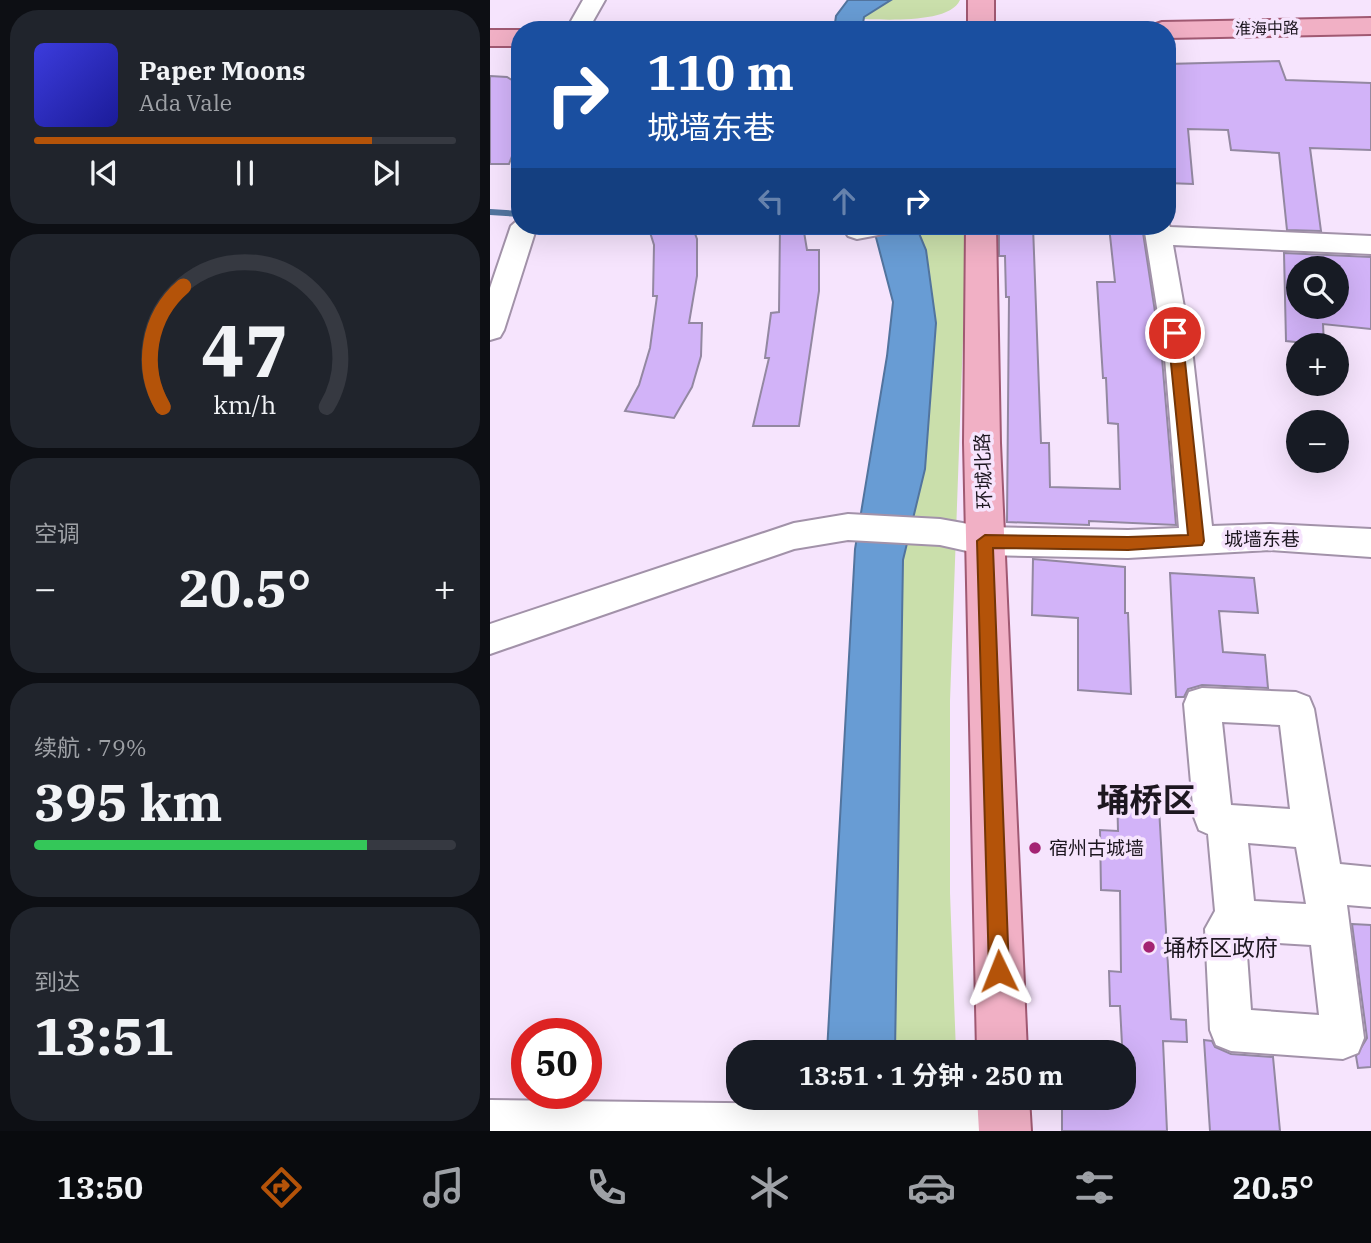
<!DOCTYPE html>
<html lang="zh">
<head>
<meta charset="utf-8">
<style>
	:root { --surface:#171b24; --page:#20242c; --text:#f1f3f6; --muted:#9ea1a6; --line:#363941; --accent:#b45309 }
	body { margin:0; font-family:"IBM Plex Serif","Noto Sans SC",serif; background:var(--page); color:var(--text); height:100vh; display:flex; flex-direction:column; font-size:26px; white-space:nowrap }
	* { box-sizing:border-box; margin:0 }
	p { font-size:23px; color:var(--muted) }
	.icon { flex:none; width:38px; height:38px; fill:none; stroke:currentColor; stroke-width:2; stroke-linecap:round; stroke-linejoin:round }
	.map { position:relative; flex:1; overflow:hidden }
	.side { display:flex; flex-direction:column; gap:10px; padding:10px; background:#0d0f14; width:490px }
	.side>* { flex:none }
	.guide { position:absolute; left:21px; top:21px; width:665px; height:214px; border-radius:28px; box-shadow:0 7px 28px #0002; background:#1a4fa0; color:#fff; overflow:hidden }
	.buttons { position:absolute; left:796px; top:256px; display:grid; gap:14px }
	.buttons a { display:grid; place-items:center; width:63px; height:63px; border-radius:50%; background:var(--surface); box-shadow:0 7px 28px #0002; font-size:35px }
	.speed { position:absolute; left:21px; top:1018px; display:flex; gap:14px; font-size:35px; font-weight:700; text-align:center }
	.speed>* { display:grid; place-content:center; width:91px; height:91px; border-radius:50%; background:var(--surface); box-shadow:0 7px 28px #0002; line-height:1 }
	.speed .limit { border:10px solid #d22; background:#fff; color:#111 }
	.pin { position:absolute; display:grid; place-items:center; width:60px; height:60px; color:#fff; margin:-30px; border:4px solid #fff; border-radius:50%; box-shadow:0 2px 7px #0007 }
	.me { position:absolute; width:77px; margin:-38px; rotate:358deg; stroke-linejoin:round; filter:drop-shadow(0 0 5px #0008) }
	.turn { display:flex; align-items:center; gap:24px; height:147px; padding:0 21px; font-size:32px }
	.turn .icon { width:91px; height:91px; stroke-width:2.5 }
	.turn b { display:block; font-size:49px; line-height:60px }
	.lanes { display:flex; align-items:center; height:66px; padding:0 21px; background:#0003; justify-content:center; gap:35px; direction:ltr }
	.lanes .off { opacity:.35 }
	.big { font-size:52px; font-weight:700; line-height:1.1 }
	.side .widget { flex:1; display:flex; flex-direction:column; justify-content:center; gap:10px; min-width:0; padding:0 24px; border-radius:28px; background:var(--page) }
	.side .dial { align-items:center; gap:0 }
	.dial svg { height:182px; overflow:visible; fill:none; stroke:var(--line); stroke-width:7; stroke-linecap:round; text-anchor:middle }
	.dial text { fill:var(--text); stroke:none }
	.song { display:flex; align-items:center; gap:21px }
	.cover { width:84px; height:84px; border-radius:10px; background:linear-gradient(135deg,hsl(240 70% 55%),hsl(240 70% 35%)) }
	.played { height:7px; border-radius:4px; background:linear-gradient(90deg,var(--accent) 80%,var(--line) 80%) }
	.keys { display:flex; justify-content:space-around; direction:ltr }
	.heat { display:flex; justify-content:space-between; align-items:center; font-size:38px; direction:ltr }
	.charge { height:10px; border-radius:5px; background:linear-gradient(90deg,#34c759 79%,var(--line) 0) }
	.trip { position:absolute; left:236px; top:1040px; width:410px; height:70px; border-radius:28px; background:var(--surface); box-shadow:0 7px 28px #0002; font-weight:700; line-height:70px; text-align:center }
	.menu { display:flex; height:112px; justify-content:space-around; align-items:center; background:#090b0e; color:var(--muted) }
	.menu .icon { width:49px; height:49px }
	.menu .selected { color:var(--accent) }
	.menu b { font-size:32px; color:var(--text) }
	main { display:flex; flex:1; min-height:0 }
	.map>svg:first-child { display:block }
</style>
</head>
<body>
<main>
<section class="side">
<div class="widget">
<div class="song"><i class="cover"></i><div><b>Paper Moons</b><p>Ada Vale</p></div></div>
<div class="played"></div>
<div class="keys"><svg class="icon" aria-label="previous" viewBox="0 0 24 24"><path d="M18 5L8 12l10 7zM5 5v14"/></svg><svg class="icon" aria-label="pause" viewBox="0 0 24 24"><path d="M8 5v14M16 5v14"/></svg><svg class="icon" aria-label="next" viewBox="0 0 24 24"><path d="M6 5l10 7-10 7zM19 5v14"/></svg></div>
</div>
<div class="widget dial"><svg viewBox="0 0 100 80">
<path d="M14 69A42 42 0 1 1 86 69"/>
<path d="M14 69A42 42 0 0 1 23 16" stroke="#b45309"/>
<text x="50" y="56" font-size="32" font-weight="700">47</text>
<text x="50" y="72" font-size="11">km/h</text>
</svg></div>
<div class="widget"><p>空调</p>
<div class="heat"><a>−</a><b class="big">20.5°</b><a>+</a></div>
</div>
<div class="widget"><p>续航 · 79%</p><b class="big">395 km</b><div class="charge"></div></div>
<div class="widget"><p>到达</p><b class="big">13:51</b></div>
</section>
<div class="map">
<svg width="881" height="1131" viewBox="0 0 881 1131">
	<rect width="100%" height="100%" fill="#f6e4fd"/>
	<!-- green -->
	<path fill="#cadfab" d="M 383,0 L 470,0 C 459,25 389,19 365,19 Z
		M 420,226 L 477,226 L 460,701 L 460,893 L 466,1052 L 405,1052 L 413,560 L 435,469 Z"/>
	<!-- water -->
	<path fill="#689cd4" stroke="#52749e" stroke-width="2" d="M 358,0 L 401,0 L 374,17 L 372,30 L 344,30 L 346,16 Z
		M 383,226 L 426,226 L 436,250 L 446,323 L 435,469 L 413,560 L 405,1052 L 337,1052 L 365,549 L 397,356 L 403,302 Z"/>
	<g fill="none" stroke-linecap="round" stroke-linejoin="round">
		<!-- stream -->
		<path stroke="#52749e" stroke-width="6" d="M 0,212 L 30,214"/>
	</g>
	<!-- building -->
	<path fill="#d2b3f8" stroke="#9388a1" stroke-width="2" fill-rule="evenodd" d="M 789,61 L 796,80 L 881,83 L 881,150 L 820,148 L 831,231 L 797,230 L 789,153 L 741,150 L 738,130 L 698,129 L 703,184 L 677,183 L 677,64 Z
		M 0,76 L 17,77 L 30,85 L 30,135 L 19,164 L 0,164 Z
		M 158,226 L 202,226 L 207,239 L 207,276 L 199,323 L 212,323 L 211,356 L 202,387 L 184,418 L 135,411 L 149,385 L 160,348 L 167,296 L 163,296 L 164,245 Z
		M 290,226 L 313,226 L 317,250 L 329,250 L 329,291 L 309,426 L 263,426 L 279,358 L 275,358 L 281,313 L 289,312 Z
		M 509,226 L 543,226 L 551,443 L 559,443 L 560,487 L 630,489 L 628,424 L 618,423 L 616,378 L 613,378 L 607,282 L 625,282 L 619,226 L 652,226 L 672,358 L 686,525 L 599,521 L 599,525 L 517,522 L 519,297 L 516,297 L 515,256 L 509,256 Z
		M 794,253 L 881,257 L 881,329 L 833,324 L 834,345 L 796,341 ZM 808,268 L 847,268 L 847,306 L 808,306 Z
		M 543,559 L 635,567 L 635,613 L 638,613 L 641,694 L 588,690 L 588,618 L 542,615 Z
		M 680,573 L 764,578 L 768,613 L 729,611 L 733,652 L 775,655 L 778,688 L 712,685 L 698,689 L 694,697 L 686,697 Z
		M 627,788 L 668,790 L 681,1019 L 696,1020 L 697,1042 L 673,1041 L 677,1131 L 572,1131 L 572,1097 L 635,1102 L 630,1006 L 620,1006 L 619,971 L 631,972 L 630,891 L 611,890 L 610,830 L 628,831 Z
		M 862,924 L 881,925 L 881,1067 L 868,1068 L 866,1056 L 877,1038 Z
		M 714,1040 L 722,1041 L 725,1047 L 741,1054 L 783,1057 L 790,1131 L 720,1131 Z"/>
	<g fill="none" stroke-linecap="round" stroke-linejoin="round">
		<defs>
			<path id="minor" d="M 93,0 L 115,0 L 98,30 L 76,30 Z
				M 30,218 L 30,226 L 47,226 L 14,330 L 10,337 L 0,340 L 0,288 L 21,226 Z
				M 677,221 L 680,227 L 881,236 L 881,254 L 683,245 L 703,358 L 722,526 L 780,524 L 881,529 L 881,557 L 780,550 L 638,558 L 495,555 L 450,545 L 358,540 L 304,549 L 0,654 L 0,624 L 304,523 L 358,514 L 450,519 L 495,527 L 638,530 L 689,528 L 675,358 L 654,226 L 677,226 Z
				M 356,226 L 408,226 L 404,232 L 367,239 L 358,236 L 354,230 Z
				M 712,688 L 806,692 L 819,697 L 824,709 L 850,864 L 881,867 L 881,907 L 857,905 L 874,1038 L 868,1053 L 853,1059 L 741,1051 L 726,1045 L 720,1030 L 715,929 L 725,911 L 718,834 L 709,830 L 704,817 L 694,704 L 699,692 ZM 732,722 L 790,725 L 800,809 L 741,805 ZM 758,843 L 806,847 L 816,904 L 764,901 ZM 756,941 L 821,945 L 829,1015 L 761,1010 Z
				M 0,1100 L 306,1104 L 515,1100 L 531,1106 L 537,1122 L 534,1131 L 0,1131 Z"/>
			<path id="major" d="M 478,0 L 504,0 L 504,30 L 478,30 Z
				M 881,18 L 881,34 L 677,38 L 677,30 L 659,30 L 663,25 L 672,22 Z
				M 0,30 L 30,30 L 30,46 L 0,46 Z
				M 476,226 L 506,226 L 510,443 L 537,1052 L 487,1052 L 474,443 Z
				M 487,1097 L 539,1097 L 541,1131 L 489,1131 Z"/>
		</defs>
		<!-- minor casing -->
		<use href="#minor" stroke="#a292a9" stroke-width="4"/>
		<!-- major casing -->
		<use href="#major" stroke="#a05972" stroke-width="4"/>
		<!-- minor -->
		<use href="#minor" fill="#fff" fill-rule="evenodd"/>
		<!-- major -->
		<use href="#major" fill="#f1b0c5" fill-rule="evenodd"/>
	</g>
	<!-- route -->
	<path fill="#b45309" stroke="#753606" stroke-width="2" d="M 685,328 L 692,333 L 714,541 L 712,545 L 638,550 L 503,548 L 519,971 L 516,978 L 509,981 L 502,978 L 499,971 L 487,541 L 495,535 L 638,537 L 698,535 L 678,333 Z"/>
	<!-- markers -->
	<g fill="#a42373" stroke="#f6e4fd" stroke-width="2.5">
		<circle cx="545" cy="848" r="7"/>
		<circle cx="659" cy="947" r="7"/>
	</g>
	<g text-anchor="middle" dominant-baseline="central" stroke-width="7" stroke-linejoin="round" paint-order="stroke">
		<!-- far-street labels -->
		<g font-size="16" fill="#1d1720" stroke="#f6e4fd">
			<text transform="translate(777 28) rotate(-1)">淮海中路</text>
		</g>
		<!-- street labels -->
		<g font-size="19" fill="#1d1720" stroke="#f6e4fd">
			<text transform="translate(493 471) rotate(-92)">环城北路</text>
			<text x="772" y="539">城墙东巷</text>
		</g>
		<!-- poi labels -->
		<g font-size="19" fill="#1d1720" stroke="#f6e4fd" text-anchor="start">
			<text x="559" y="848">宿州古城墙</text>
		</g>
		<!-- near-poi labels -->
		<g font-size="23" fill="#1d1720" stroke="#f6e4fd" text-anchor="start">
			<text x="673" y="947">埇桥区政府</text>
		</g>
		<!-- town labels -->
		<g font-size="33" font-weight="bold" fill="#1d1720" stroke="#f6e4fd">
			<text x="656" y="799">埇桥区</text>
		</g>
	</g>
</svg>
<div class="buttons">
<a><svg class="icon" aria-label="search" viewBox="0 0 24 24"><circle cx="10" cy="10" r="6"/><path d="M15 15l6 6"/></svg></a>
<a>+</a>
<a>−</a>
</div>
<div class="speed"><div class="limit">50</div></div>
<div class="pin" style="left:685px;top:333px;background:#d93025"><svg class="icon" aria-label="arrive" viewBox="0 0 24 24"><path d="M6 21V4h12l-3 4 3 4H6"/></svg></div>
<svg class="me" style="left:509px;top:971px" viewBox="-20 -20 40 40"><path d="M0-17L14 15 0 8-14 15z" fill="#b45309" stroke="#fff" stroke-width="4"/></svg>
<div class="trip">13:51 · 1 分钟 · 250 m</div>
<div class="guide">
<div class="turn"><svg class="icon" aria-label="right" viewBox="0 0 24 24"><path d="M7 20v-9h11M14 6l5 5-5 5"/></svg><div><b>110 m</b>城墙东巷</div></div>
<div class="lanes"><svg class="icon off" aria-label="left" viewBox="0 0 24 24"><path d="M17 20v-9H6M10 6l-5 5 5 5"/></svg><svg class="icon off" aria-label="ahead" viewBox="0 0 24 24"><path d="M12 20V5M6 11l6-6 6 6"/></svg><svg class="icon" aria-label="right" viewBox="0 0 24 24"><path d="M7 20v-9h11M14 6l5 5-5 5"/></svg></div>
</div>
</div>
</main>
<nav class="menu">
<b>13:50</b>
<svg class="icon selected" aria-label="directions" viewBox="0 0 24 24"><path d="M12 3l9 9-9 9-9-9zM9 14v-3h6M13 9l2 2-2 2"/></svg>
<svg class="icon" aria-label="music" viewBox="0 0 24 24"><path d="M9 18V5l10-2v13"/><circle cx="6" cy="18" r="3"/><circle cx="16" cy="16" r="3"/></svg>
<svg class="icon" aria-label="phone" viewBox="0 0 24 24"><path d="M5 4h4l2 5-3 2q2 4 5 5l2-3 5 2v4C11 20 4 13 5 4z"/></svg>
<svg class="icon" aria-label="climate" viewBox="0 0 24 24"><path d="M12 3v18M4 7l16 10M4 17L20 7"/></svg>
<svg class="icon" aria-label="car" viewBox="0 0 24 24"><path d="M5 17H2v-5l4-1 3-4h7l3 4 3 1v5h-3M9 17h6M6 11h13"/><circle cx="7" cy="17" r="2"/><circle cx="17" cy="17" r="2"/></svg>
<svg class="icon" aria-label="filters" viewBox="0 0 24 24"><path d="M4 7h16M4 17h16"/><circle cx="9" cy="7" r="2"/><circle cx="15" cy="17" r="2"/></svg>
<b>20.5°</b>
</nav>
</body>
</html>
